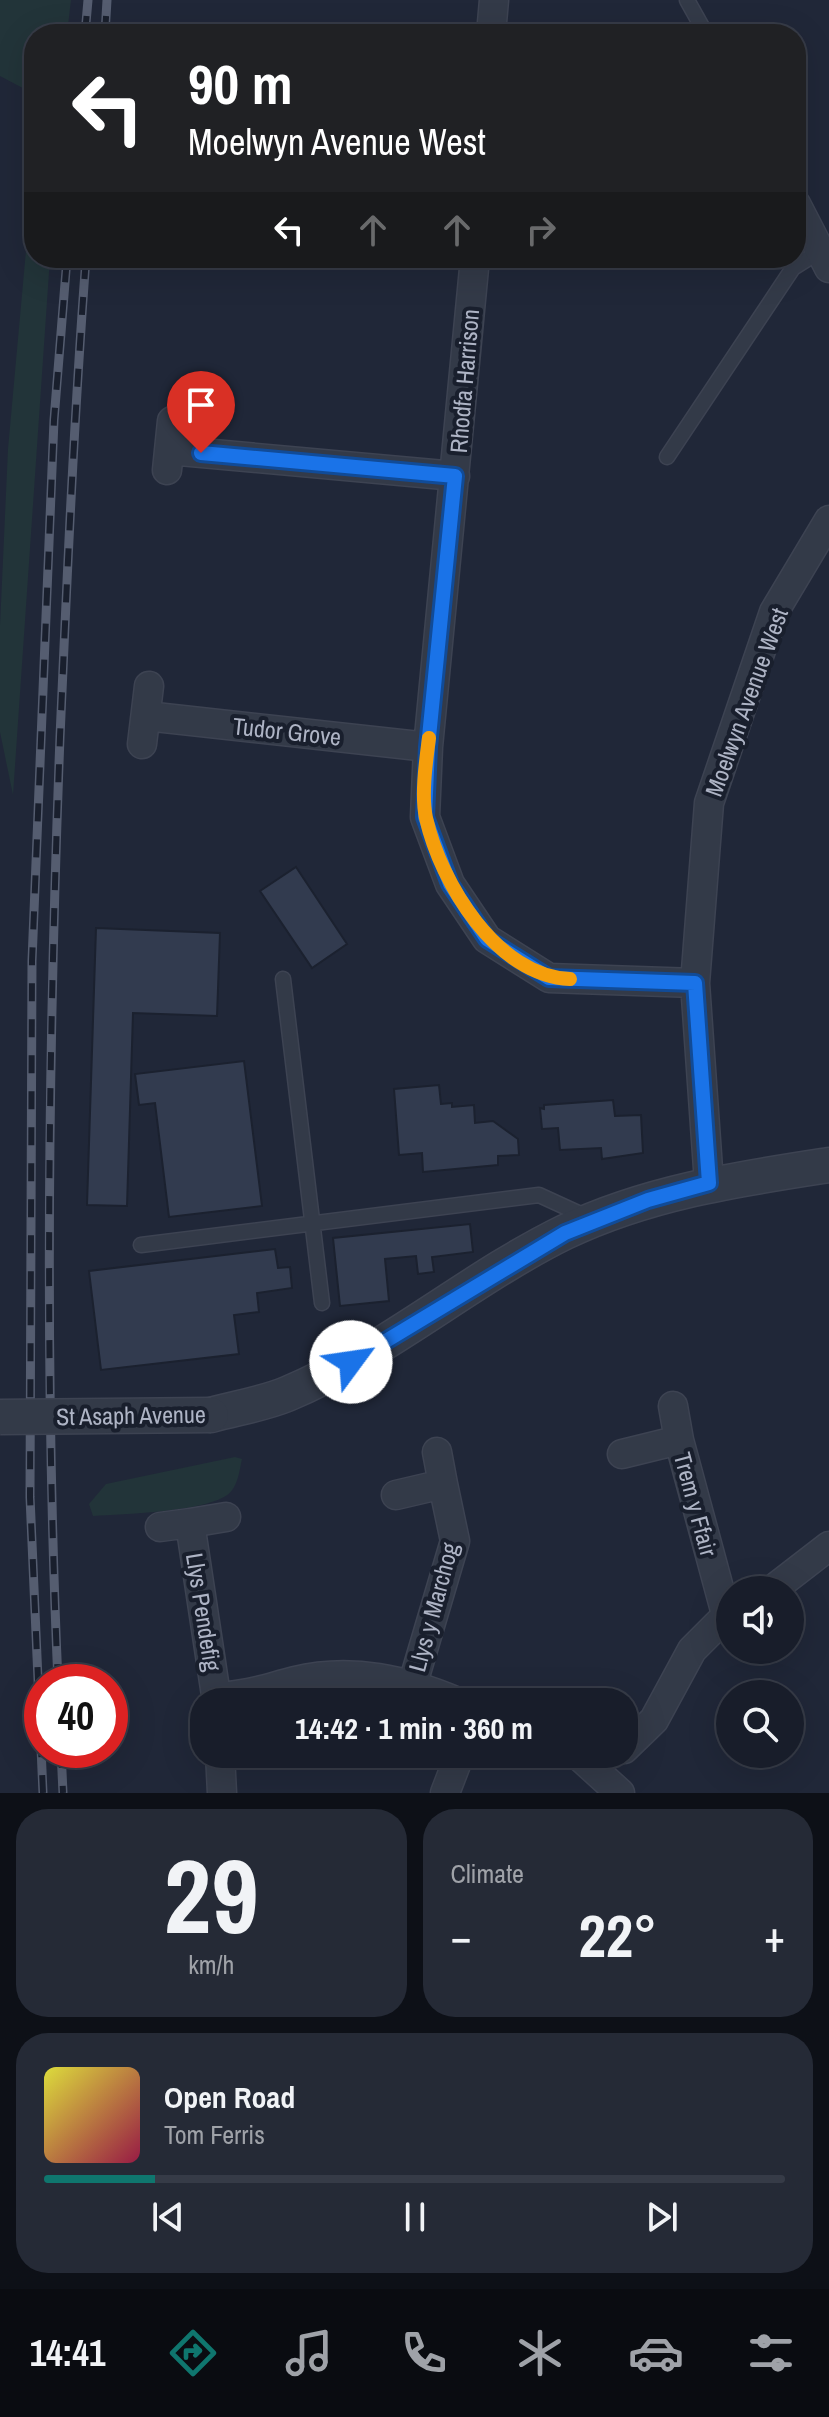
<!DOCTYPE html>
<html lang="en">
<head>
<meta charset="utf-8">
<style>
	:root { --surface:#181d2a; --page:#252a36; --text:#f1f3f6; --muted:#9fa2a8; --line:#363b47; --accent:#0f766e }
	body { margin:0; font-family:"Archivo Narrow",sans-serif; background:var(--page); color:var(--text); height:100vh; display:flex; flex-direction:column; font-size:30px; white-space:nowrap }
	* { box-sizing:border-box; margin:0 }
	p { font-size:26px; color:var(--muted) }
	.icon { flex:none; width:44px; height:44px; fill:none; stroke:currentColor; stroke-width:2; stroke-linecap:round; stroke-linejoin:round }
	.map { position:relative; height:1793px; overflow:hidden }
	.drawer { display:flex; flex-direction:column; gap:16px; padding:16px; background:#0d1017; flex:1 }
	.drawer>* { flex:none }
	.top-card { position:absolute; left:24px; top:24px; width:782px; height:244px; border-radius:32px; box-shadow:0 8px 32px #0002,0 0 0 2px var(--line); background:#202124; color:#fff; overflow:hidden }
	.buttons { position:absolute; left:716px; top:1576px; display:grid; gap:16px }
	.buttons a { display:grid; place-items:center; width:88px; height:88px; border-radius:50%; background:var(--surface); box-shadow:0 8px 32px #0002,0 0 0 2px var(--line); font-size:40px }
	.speed { position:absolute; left:24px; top:1664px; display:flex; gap:16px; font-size:40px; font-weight:700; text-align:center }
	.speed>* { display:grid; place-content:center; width:104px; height:104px; border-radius:50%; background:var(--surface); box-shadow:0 8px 32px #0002,0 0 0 2px var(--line); line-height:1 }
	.speed .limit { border:12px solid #d22; background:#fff; color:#111 }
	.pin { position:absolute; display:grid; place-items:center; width:68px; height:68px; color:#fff; margin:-82px -34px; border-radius:50% 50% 50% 0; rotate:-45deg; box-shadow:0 0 8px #0007 }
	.pin .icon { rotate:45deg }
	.me { position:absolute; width:88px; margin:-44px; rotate:59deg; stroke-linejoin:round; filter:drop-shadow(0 0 6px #0008) }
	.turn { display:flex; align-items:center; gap:28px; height:168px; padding:0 32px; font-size:36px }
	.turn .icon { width:104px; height:104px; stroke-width:2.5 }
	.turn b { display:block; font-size:56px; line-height:68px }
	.lanes { display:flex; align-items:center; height:76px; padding:0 32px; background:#0003; justify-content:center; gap:40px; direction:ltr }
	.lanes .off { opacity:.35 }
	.big { font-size:60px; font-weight:700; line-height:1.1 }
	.drawer .card { flex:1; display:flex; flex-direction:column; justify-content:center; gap:12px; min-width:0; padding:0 28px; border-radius:32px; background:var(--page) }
	.drawer .dial { align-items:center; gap:0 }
	.dial b { font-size:104px; line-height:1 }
	.song { display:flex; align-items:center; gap:24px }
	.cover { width:96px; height:96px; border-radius:12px; background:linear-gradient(135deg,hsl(60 70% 55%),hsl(340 70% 35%)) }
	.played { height:8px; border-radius:4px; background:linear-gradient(90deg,var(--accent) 15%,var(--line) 15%) }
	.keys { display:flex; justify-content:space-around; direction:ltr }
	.heat { display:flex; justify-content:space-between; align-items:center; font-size:44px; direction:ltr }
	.drawer .tiles { flex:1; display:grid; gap:16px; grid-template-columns:1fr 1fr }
	.card:last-child { grid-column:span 2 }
	.trip { position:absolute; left:190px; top:1688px; width:448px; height:80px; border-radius:32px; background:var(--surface); box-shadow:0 8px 32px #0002,0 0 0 2px var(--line); font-weight:700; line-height:80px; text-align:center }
	.tabs { display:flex; height:128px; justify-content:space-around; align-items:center; background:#0a0c11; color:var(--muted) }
	.tabs .icon { width:56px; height:56px }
	.tabs .selected { color:var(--accent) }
	.tabs b { font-size:36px; color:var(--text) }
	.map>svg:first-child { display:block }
</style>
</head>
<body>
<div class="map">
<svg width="829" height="1793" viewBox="0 0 829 1793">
	<rect width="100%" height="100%" fill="#202738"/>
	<!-- green -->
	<path fill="#223439" d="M 0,0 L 71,0 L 67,34 L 34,34 L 34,94 L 0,76 Z
		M 34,162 L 34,258 L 50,258 L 13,795 L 0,732 L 0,626 L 8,449 Z
		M 235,1457 L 242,1459 C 239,1472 238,1490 224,1497 C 196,1512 126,1514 93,1516 L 89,1504 L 106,1484 Z"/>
	<!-- building -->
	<path fill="#323b4f" stroke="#1b212f" stroke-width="2" d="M 296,867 L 347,944 L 312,968 L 260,891 Z
		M 96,928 L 220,933 L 217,1016 L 133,1013 L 127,1206 L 87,1205 Z
		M 244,1061 L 262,1206 L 169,1217 L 155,1103 L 139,1105 L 135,1074 Z
		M 439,1085 L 441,1104 L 452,1103 L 452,1107 L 474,1105 L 475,1123 L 493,1121 L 518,1139 L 519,1155 L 498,1156 L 498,1165 L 423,1172 L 422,1153 L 399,1155 L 394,1089 Z
		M 613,1100 L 615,1116 L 641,1115 L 643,1153 L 602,1159 L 601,1148 L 560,1150 L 558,1128 L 542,1129 L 540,1108 L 544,1109 L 544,1105 Z
		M 470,1224 L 473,1252 L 432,1257 L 434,1272 L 418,1274 L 416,1256 L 385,1259 L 389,1301 L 340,1306 L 333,1238 Z
		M 275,1249 L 278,1268 L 290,1267 L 292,1288 L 257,1293 L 259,1312 L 234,1315 L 239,1354 L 101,1370 L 89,1271 Z"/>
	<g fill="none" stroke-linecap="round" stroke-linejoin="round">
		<defs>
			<path id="service" d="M 687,0 L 706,34
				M 667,457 L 793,268 L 820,251
				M 283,979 L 322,1303
				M 141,1245 L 539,1195 L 587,1217"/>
			<path id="minor" d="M 491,34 L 494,0
				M 796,204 L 829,268
				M 475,258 L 428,747 L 425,817 L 450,884 L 487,939 L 549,978 L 695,983
				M 169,450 L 455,476
				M 167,470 L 172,421
				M 146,716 L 428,747
				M 142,744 L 149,686
				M 709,1183 L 695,983 L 709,803 L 774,612 L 829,520
				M 673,1406 L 679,1440
				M 437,1452 L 443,1484
				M 622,1454 L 679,1440 L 726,1614
				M 396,1495 L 443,1484 L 455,1541 L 413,1683
				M 160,1527 L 190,1523
				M 772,1590 L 829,1546
				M 217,1697 C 250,1695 264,1689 295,1681 C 352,1667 406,1680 458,1702
				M 217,1702 L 190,1523 L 226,1517
				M 624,1749 L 654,1720 L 692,1650 L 730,1612
				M 220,1754 L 222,1793
				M 577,1754 L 620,1793
				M 445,1793 L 460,1754"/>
			<path id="tertiary" d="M 211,1415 C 236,1408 263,1404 287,1394 C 387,1352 469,1279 565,1232 C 649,1192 738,1179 829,1165"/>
		</defs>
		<!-- service casing -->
		<use href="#service" stroke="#3d4352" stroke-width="17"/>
		<!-- minor casing -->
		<use href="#minor" stroke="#3d4352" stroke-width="31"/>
		<!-- tertiary casing -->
		<use href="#tertiary" stroke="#3d4352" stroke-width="37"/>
		<!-- service -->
		<use href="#service" stroke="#333a48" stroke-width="14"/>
		<!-- minor -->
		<use href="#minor" stroke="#333a48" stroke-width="28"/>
		<!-- tertiary -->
		<use href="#tertiary" stroke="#333a48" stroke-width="34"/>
		<defs>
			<path id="rail" d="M 85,34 L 88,0
				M 105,34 L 107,0
				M 58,1682 C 44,1367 48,1052 60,737 C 67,577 74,418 86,258
				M 61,1750 L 63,1793
				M 43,1793 L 30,1497 L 32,961 L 54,420 L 67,258"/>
		</defs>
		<!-- rail casing -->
		<use href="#rail" stroke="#555d70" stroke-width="9"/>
		<!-- rail -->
		<use href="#rail" stroke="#191f2d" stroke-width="6" stroke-dasharray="18" stroke-linecap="butt"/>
		<defs>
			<path id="tertiary-bridge" d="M 0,1417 L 211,1415"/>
		</defs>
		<!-- tertiary-bridge casing -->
		<use href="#tertiary-bridge" stroke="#3d4352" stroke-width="37" stroke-linecap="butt"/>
		<!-- tertiary-bridge -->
		<use href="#tertiary-bridge" stroke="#333a48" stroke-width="34"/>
	</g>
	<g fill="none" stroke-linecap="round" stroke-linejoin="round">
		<defs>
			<path id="route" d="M 201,453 L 455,476 L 428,747 L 425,817 L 450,884 L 487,939 L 549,978 L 695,983 L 709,1183 L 648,1200 L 565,1233 L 351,1362"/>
		</defs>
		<!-- route casing -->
		<use href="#route" stroke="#114b97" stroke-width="20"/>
		<!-- route -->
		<use href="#route" stroke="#1a73e8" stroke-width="14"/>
		<!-- slow -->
		<path stroke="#f59e0b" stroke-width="14" d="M 429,738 C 426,761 421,795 426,818 C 441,884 497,976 570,979"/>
	</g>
	<g text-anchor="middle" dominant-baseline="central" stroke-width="8" stroke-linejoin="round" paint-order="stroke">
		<!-- street labels -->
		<g font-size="24" fill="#aeb4c5" stroke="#191f2d">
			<text transform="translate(464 381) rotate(-85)">Rhodfa Harrison</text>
			<text transform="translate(746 702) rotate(-70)">Moelwyn Avenue West</text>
			<text transform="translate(287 731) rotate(6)">Tudor Grove</text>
			<text transform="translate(131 1415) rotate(-1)">St Asaph Avenue</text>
			<text transform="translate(696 1504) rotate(75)">Trem y Ffair</text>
			<text transform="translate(433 1607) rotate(-75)">Llys y Marchog</text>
			<text transform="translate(204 1612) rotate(81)">Llys Pendefig</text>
		</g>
	</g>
</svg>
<div class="buttons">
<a><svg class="icon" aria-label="sound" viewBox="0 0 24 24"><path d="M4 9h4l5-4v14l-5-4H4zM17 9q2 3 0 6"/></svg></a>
<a><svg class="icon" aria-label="search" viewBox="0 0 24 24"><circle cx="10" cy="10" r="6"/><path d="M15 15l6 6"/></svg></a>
</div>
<div class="speed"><div class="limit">40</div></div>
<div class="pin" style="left:201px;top:453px;background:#d93025"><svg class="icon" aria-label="arrive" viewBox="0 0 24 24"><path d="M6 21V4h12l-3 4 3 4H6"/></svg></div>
<svg class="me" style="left:351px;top:1362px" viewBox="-20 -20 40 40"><circle r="19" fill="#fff"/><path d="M0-13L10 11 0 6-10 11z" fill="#1a73e8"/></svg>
<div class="trip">14:42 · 1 min · 360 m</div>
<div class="top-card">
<div class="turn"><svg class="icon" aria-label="left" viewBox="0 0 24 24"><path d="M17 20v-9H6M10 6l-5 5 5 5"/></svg><div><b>90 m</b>Moelwyn Avenue West</div></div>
<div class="lanes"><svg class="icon" aria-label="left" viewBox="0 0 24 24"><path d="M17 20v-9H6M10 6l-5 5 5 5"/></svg><svg class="icon off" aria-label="ahead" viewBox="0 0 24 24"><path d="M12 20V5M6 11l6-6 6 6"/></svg><svg class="icon off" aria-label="ahead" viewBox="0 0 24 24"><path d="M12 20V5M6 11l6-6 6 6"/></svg><svg class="icon off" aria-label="right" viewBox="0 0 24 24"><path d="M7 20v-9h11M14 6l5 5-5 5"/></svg></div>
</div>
</div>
<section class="drawer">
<div class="tiles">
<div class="card dial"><b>29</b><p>km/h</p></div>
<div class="card"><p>Climate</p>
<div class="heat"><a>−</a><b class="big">22°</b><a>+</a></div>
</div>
<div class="card">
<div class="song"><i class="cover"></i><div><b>Open Road</b><p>Tom Ferris</p></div></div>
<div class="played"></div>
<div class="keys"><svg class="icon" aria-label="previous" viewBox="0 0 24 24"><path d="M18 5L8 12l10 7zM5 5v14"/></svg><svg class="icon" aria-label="pause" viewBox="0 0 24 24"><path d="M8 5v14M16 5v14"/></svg><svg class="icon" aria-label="next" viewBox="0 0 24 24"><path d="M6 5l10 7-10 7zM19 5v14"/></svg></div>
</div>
</div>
</section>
<nav class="tabs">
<b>14:41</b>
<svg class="icon selected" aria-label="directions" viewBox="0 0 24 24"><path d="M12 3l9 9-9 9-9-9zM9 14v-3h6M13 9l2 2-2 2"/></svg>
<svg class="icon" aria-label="music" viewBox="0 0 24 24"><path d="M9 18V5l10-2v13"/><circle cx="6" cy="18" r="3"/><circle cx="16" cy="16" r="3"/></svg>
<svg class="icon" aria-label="phone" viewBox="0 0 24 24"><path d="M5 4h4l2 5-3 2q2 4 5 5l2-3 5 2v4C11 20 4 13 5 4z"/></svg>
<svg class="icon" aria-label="climate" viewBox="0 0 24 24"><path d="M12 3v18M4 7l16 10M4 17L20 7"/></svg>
<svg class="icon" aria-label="car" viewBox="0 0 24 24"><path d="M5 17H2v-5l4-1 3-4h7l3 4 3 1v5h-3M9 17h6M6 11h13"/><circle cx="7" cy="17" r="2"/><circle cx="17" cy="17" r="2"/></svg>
<svg class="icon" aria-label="filters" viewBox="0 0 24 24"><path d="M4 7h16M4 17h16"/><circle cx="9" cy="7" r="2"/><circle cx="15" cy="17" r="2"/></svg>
</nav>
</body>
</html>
